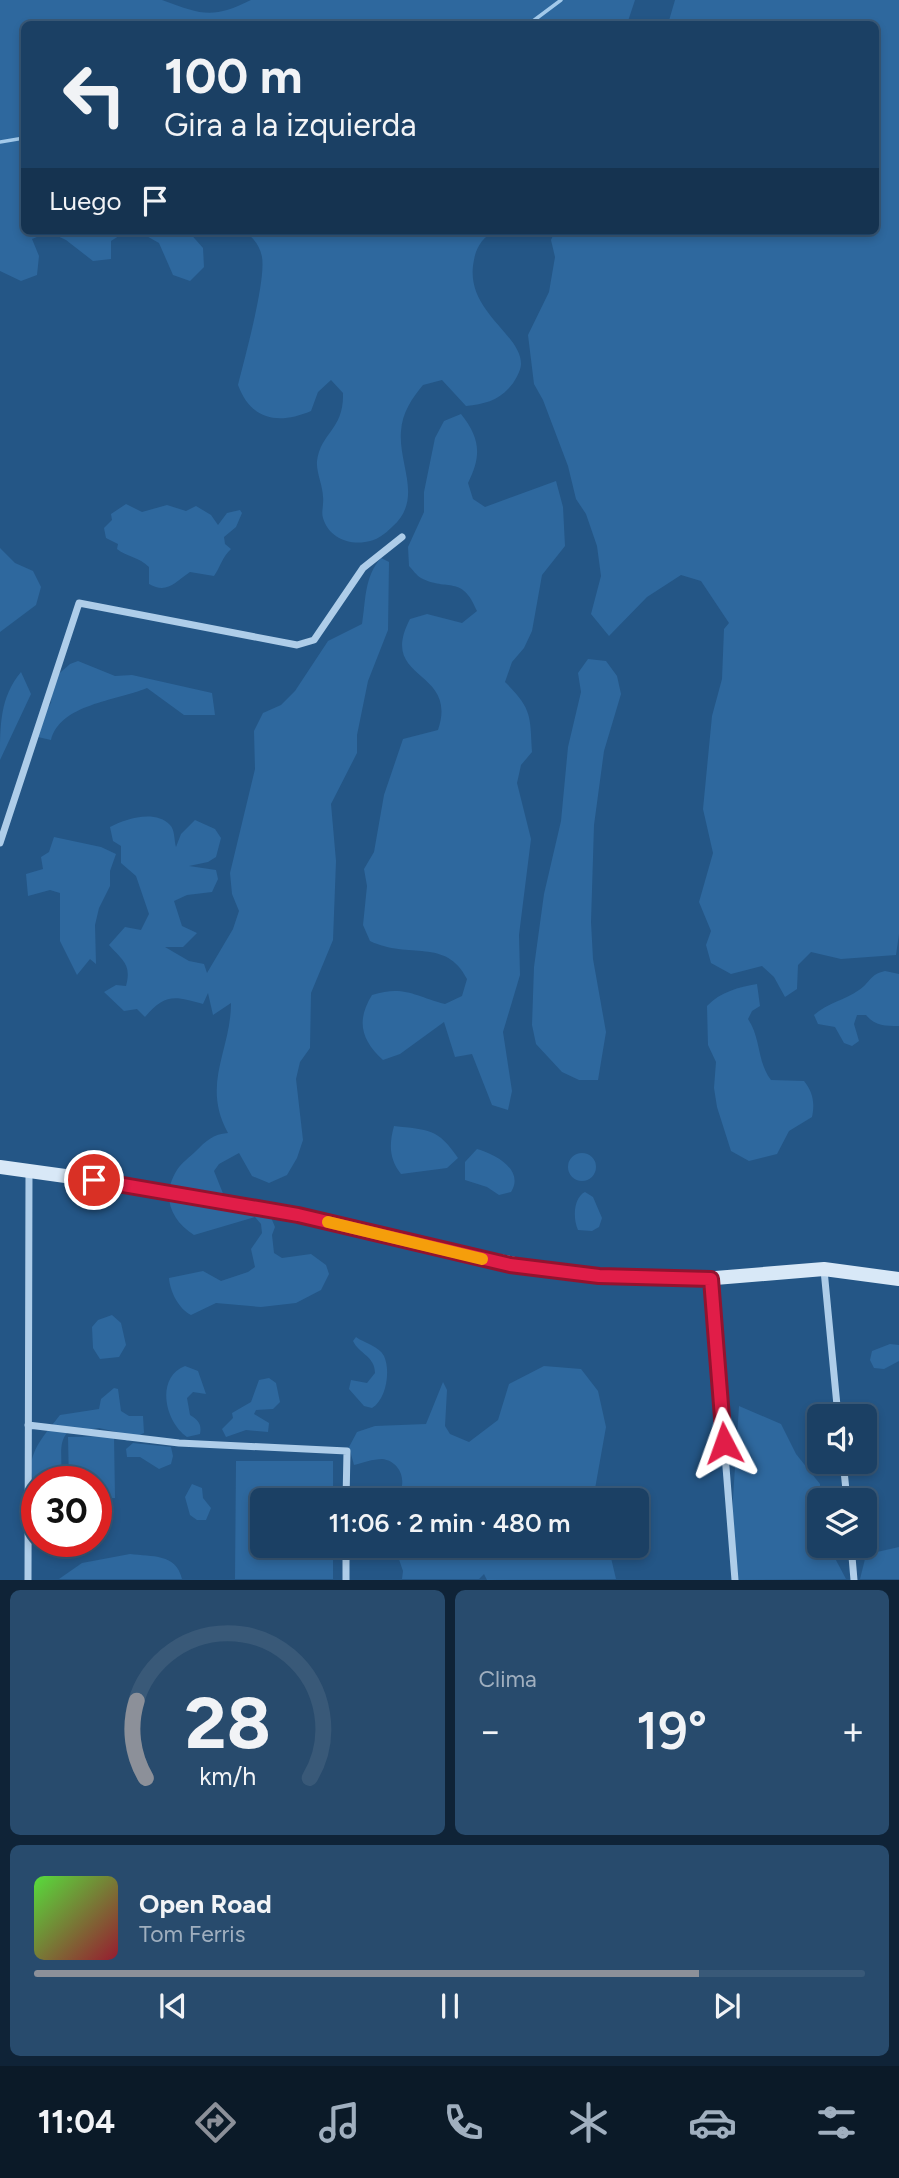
<!DOCTYPE html>
<html lang="es">
<head>
<meta charset="utf-8">
<style>
	:root { --surface:#1b4064; --page:#284b6d; --text:#f1f3f6; --muted:#a0afbf; --line:#395978; --accent:#8c9099 }
	body { margin:0; font-family:Figtree,sans-serif; background:var(--page); color:var(--text); height:100vh; display:flex; flex-direction:column; font-size:26px; white-space:nowrap }
	* { box-sizing:border-box; margin:0 }
	p { font-size:23px; color:var(--muted) }
	.icon { flex:none; width:38px; height:38px; fill:none; stroke:currentColor; stroke-width:2; stroke-linecap:round; stroke-linejoin:round }
	.map { position:relative; height:1580px; overflow:hidden }
	.side { display:flex; flex-direction:column; gap:10px; padding:10px; background:#0f2337; flex:1 }
	.side>* { flex:none }
	.banner { position:absolute; left:21px; top:21px; width:858px; height:214px; border-radius:10px; box-shadow:0 4px 10px #0003,0 0 0 2px var(--line); background:#1b4064; color:var(--text); overflow:hidden }
	.buttons { position:absolute; left:807px; top:1404px; display:grid; gap:14px }
	.buttons a { display:grid; place-items:center; width:70px; height:70px; border-radius:10px; background:var(--surface); box-shadow:0 4px 10px #0003,0 0 0 2px var(--line); font-size:35px }
	.speed { position:absolute; left:21px; top:1466px; display:flex; gap:14px; font-size:35px; font-weight:700; text-align:center }
	.speed>* { display:grid; place-content:center; width:91px; height:91px; border-radius:50%; background:var(--surface); box-shadow:0 4px 10px #0003,0 0 0 2px var(--line); line-height:1 }
	.speed .limit { border:10px solid #d22; background:#fff; color:#111 }
	.pin { position:absolute; display:grid; place-items:center; width:60px; height:60px; color:#fff; margin:-30px; border:4px solid #fff; border-radius:50%; box-shadow:0 2px 7px #0007 }
	.me { position:absolute; width:77px; margin:-38px; rotate:356deg; stroke-linejoin:round; filter:drop-shadow(0 0 5px #0008) }
	.turn { display:flex; align-items:center; gap:24px; height:147px; padding:0 28px; font-size:32px }
	.turn .icon { width:91px; height:91px; stroke-width:2.5 }
	.turn b { display:block; font-size:49px; line-height:60px }
	.then { display:flex; align-items:center; height:66px; padding:0 28px; background:#0003; gap:14px; font-size:26px }
	.big { font-size:52px; font-weight:600; line-height:1.1 }
	.side .tile { flex:1; display:flex; flex-direction:column; justify-content:center; gap:10px; min-width:0; padding:0 24px; border-radius:10px; background:var(--page) }
	.side .dial { align-items:center; gap:0 }
	.dial svg { height:182px; overflow:visible; fill:none; stroke:var(--line); stroke-width:7; stroke-linecap:round; text-anchor:middle }
	.dial text { fill:var(--text); stroke:none }
	.song { display:flex; align-items:center; gap:21px }
	.cover { width:84px; height:84px; border-radius:10px; background:linear-gradient(135deg,hsl(110 70% 55%),hsl(350 70% 35%)) }
	.played { height:7px; border-radius:4px; background:linear-gradient(90deg,var(--accent) 80%,var(--line) 80%) }
	.keys { display:flex; justify-content:space-around; direction:ltr }
	.heat { display:flex; justify-content:space-between; align-items:center; font-size:38px; direction:ltr }
	.side .tiles { flex:1; display:grid; gap:10px; grid-template-columns:1fr 1fr }
	.tile:last-child { grid-column:span 2 }
	.trip { position:absolute; left:250px; top:1488px; width:399px; height:70px; border-radius:10px; background:var(--surface); box-shadow:0 4px 10px #0003,0 0 0 2px var(--line); font-weight:600; line-height:70px; text-align:center }
	.menu { display:flex; height:112px; justify-content:space-around; align-items:center; background:#0b1a28; color:var(--muted) }
	.menu .icon { width:49px; height:49px }
	.menu .selected { color:var(--accent) }
	.menu b { font-size:32px; color:var(--text) }
	.map>svg:first-child { display:block }
</style>
</head>
<body>
<div class="map">
<svg width="899" height="1580" viewBox="0 0 899 1580">
	<rect width="100%" height="100%" fill="#245686"/>
	<!-- green -->
	<path fill="#2e689e" d="M 0,0 L 162,0 C 202,15 213,19 251,0 L 635,0 L 627,24 L 24,24 L 24,231 L 188,231 L 203,248 L 204,267 L 190,281 L 173,275 L 159,243 L 143,234 L 125,232 L 111,241 L 111,259 L 93,261 L 66,240 L 49,232 L 32,239 L 39,256 L 37,275 L 21,281 L 0,271 Z
		M 675,0 L 899,0 L 899,934 L 896,955 L 841,959 L 811,952 L 798,965 L 797,989 L 785,997 L 774,977 L 762,966 L 731,974 L 711,963 L 706,945 L 711,931 L 699,902 L 713,853 L 703,809 L 712,716 L 722,679 L 724,629 L 729,623 L 701,581 L 681,575 L 647,597 L 609,636 L 591,614 L 601,576 L 597,546 L 586,514 L 576,499 L 568,466 L 543,400 L 534,384 L 528,335 L 549,292 L 555,257 L 551,240 L 555,231 L 875,231 L 875,24 L 668,24 Z
		M 244,231 L 495,231 C 483,237 476,247 474,260 C 463,310 521,333 521,364 C 521,371 514,383 509,388 C 497,401 484,404 466,406 L 442,380 L 423,385 C 412,398 402,413 401,431 C 398,465 424,499 392,527 C 385,534 376,541 365,542 C 347,545 328,536 323,518 C 321,512 324,504 323,497 C 323,486 316,472 317,461 C 321,432 344,430 343,393 L 331,380 L 318,392 L 311,411 C 278,425 251,420 238,385 C 245,357 266,281 262,257 C 260,246 253,237 244,231 Z
		M 461,414 C 480,438 482,455 468,483 L 473,499 L 485,507 L 556,481 L 563,507 L 565,546 L 542,575 L 532,631 L 524,648 L 512,662 L 505,682 C 532,709 530,715 532,752 L 521,765 L 517,783 L 531,839 L 519,935 L 520,975 L 503,1032 L 512,1091 L 508,1110 L 492,1105 L 472,1054 L 455,1057 L 444,1022 L 400,1054 L 383,1060 C 361,1040 356,1021 372,995 C 404,985 414,996 445,1004 L 462,996 L 467,979 C 446,937 409,960 370,941 L 363,925 L 367,886 L 364,869 L 374,852 L 384,795 L 403,739 L 438,730 C 459,668 377,682 410,619 L 427,614 L 462,623 L 477,611 C 462,574 448,592 421,578 C 417,576 412,569 409,566 L 408,547 L 424,512 L 424,492 L 435,438 L 444,421 Z
		M 126,504 L 142,512 L 167,505 L 186,511 L 196,506 L 211,515 L 218,525 L 227,513 L 240,510 L 242,513 L 236,527 L 224,537 L 225,544 L 231,549 C 222,557 220,568 214,576 L 190,572 C 174,583 167,594 149,584 L 149,567 C 139,557 127,557 117,549 L 118,544 L 106,538 L 104,528 L 112,520 L 111,514 Z
		M 0,548 L 15,563 L 33,571 L 41,587 L 36,605 L 0,632 Z
		M 381,558 L 389,562 L 388,630 L 368,681 L 357,735 L 357,753 L 331,804 L 336,861 L 333,940 L 311,993 L 310,1048 L 300,1062 L 296,1079 L 303,1140 L 297,1158 L 287,1175 L 269,1183 L 252,1176 L 239,1153 L 219,1164 L 214,1171 L 224,1196 L 268,1210 L 275,1227 L 272,1235 L 274,1253 L 282,1258 L 311,1254 L 326,1265 L 329,1274 L 321,1290 L 296,1303 L 261,1307 L 216,1303 L 191,1315 C 179,1309 170,1292 169,1278 L 203,1271 L 221,1281 L 248,1272 L 255,1267 L 251,1249 L 262,1233 L 261,1224 L 255,1217 L 194,1235 C 170,1220 161,1195 177,1170 C 181,1163 190,1157 196,1151 C 206,1141 213,1134 228,1133 C 201,1084 231,1051 231,1003 L 213,1015 L 208,993 L 203,1004 C 175,996 165,993 145,1017 L 137,1009 L 124,1011 L 104,992 L 116,985 L 126,986 C 132,964 122,960 109,945 L 125,927 L 141,930 L 149,914 L 136,876 L 121,863 L 121,846 L 113,841 L 110,827 C 125,819 155,809 170,825 C 175,830 174,840 176,847 L 181,834 L 195,820 L 215,829 L 221,838 L 216,857 L 208,862 L 189,866 L 216,870 L 218,879 L 212,892 L 187,895 L 174,901 L 182,926 L 197,933 L 183,947 L 165,947 L 189,961 L 204,964 L 207,973 L 233,929 L 239,911 L 232,894 L 230,873 L 255,769 L 254,731 L 263,713 L 281,705 L 295,691 L 328,641 L 362,624 C 366,600 364,577 381,558 Z
		M 588,659 L 606,661 L 617,676 L 621,694 L 604,751 L 594,825 L 591,922 L 593,959 L 606,1032 L 598,1080 L 579,1080 L 562,1072 L 536,1044 L 532,1025 L 534,967 L 544,894 L 561,821 L 568,747 L 581,692 L 578,673 Z
		M 78,661 L 115,676 L 132,675 L 212,693 L 215,715 L 184,715 L 147,688 C 116,701 60,704 51,740 L 38,737 L 36,728 L 51,703 L 53,679 L 70,664 Z
		M 21,672 L 31,694 L 0,760 C 0,725 0,697 21,672 Z
		M 54,837 L 101,847 L 116,854 L 110,871 L 110,886 L 99,908 L 95,925 L 96,964 L 90,959 L 77,975 L 60,941 L 60,893 L 50,890 L 28,896 L 26,874 L 43,869 L 41,857 L 49,852 Z
		M 885,971 L 899,974 L 899,1026 C 885,1026 875,1026 866,1015 L 857,1015 L 854,1024 L 859,1041 L 852,1046 L 844,1043 L 835,1027 L 818,1024 L 814,1015 C 827,1003 845,1000 859,990 C 870,983 870,974 885,971 Z
		M 757,984 L 760,1006 L 752,1011 L 748,1019 C 761,1038 757,1062 771,1080 L 804,1081 C 813,1092 815,1103 812,1117 L 789,1131 L 777,1154 L 749,1161 L 731,1151 L 717,1107 L 714,1088 L 716,1062 L 708,1045 L 707,1006 C 720,992 739,987 757,984 Z
		M 394,1126 C 428,1130 438,1128 458,1158 L 447,1168 L 401,1174 C 389,1159 389,1144 394,1126 Z
		M 477,1149 C 495,1154 525,1170 511,1192 L 499,1195 L 487,1187 L 465,1180 L 465,1162 Z
		M568 1167a14 14 0 1 1 28 0a14 14 0 1 1-28 0Z
		M 585,1192 L 593,1197 L 602,1218 L 599,1227 L 592,1231 L 578,1230 C 573,1219 573,1198 585,1192 Z
		M 112,1315 L 121,1323 L 126,1345 L 119,1357 L 100,1359 L 93,1348 L 92,1327 L 98,1320 Z
		M 356,1337 C 364,1343 379,1346 384,1356 C 391,1371 386,1400 372,1408 L 364,1406 L 349,1389 L 351,1380 L 367,1383 L 375,1373 C 375,1356 359,1354 353,1341 Z
		M 890,1344 L 899,1345 L 899,1361 L 884,1369 L 874,1368 L 870,1360 L 872,1351 Z
		M 185,1366 L 198,1371 L 206,1394 L 193,1392 L 187,1398 L 190,1415 C 198,1420 202,1424 200,1434 L 187,1437 C 165,1422 155,1378 185,1366 Z
		M 544,1366 L 581,1369 L 598,1391 L 606,1427 L 593,1500 L 392,1500 C 410,1489 403,1461 382,1459 C 373,1459 362,1463 354,1465 L 349,1447 L 357,1432 L 375,1426 L 426,1424 L 443,1382 L 447,1390 L 445,1426 L 450,1434 L 469,1442 L 498,1420 L 509,1384 Z
		M 269,1378 L 276,1383 L 280,1402 L 273,1409 L 256,1410 L 254,1414 L 269,1423 L 268,1432 L 246,1430 L 226,1437 L 222,1429 L 233,1418 L 232,1413 L 251,1402 L 259,1380 Z
		M 114,1388 L 118,1389 L 121,1411 L 129,1416 L 143,1416 L 144,1433 L 127,1441 L 117,1432 L 99,1428 L 67,1433 C 55,1447 67,1468 57,1482 L 35,1485 C 22,1457 44,1436 60,1415 L 99,1409 L 101,1399 Z
		M 739,1406 L 781,1424 L 796,1454 L 820,1484 L 819,1545 L 828,1545 L 846,1579 L 734,1580 L 730,1544 Z
		M 114,1436 L 115,1498 L 96,1499 L 96,1482 L 69,1482 L 68,1437 Z
		M 133,1443 L 171,1447 L 173,1456 L 171,1464 L 159,1469 L 140,1457 L 127,1457 L 126,1449 Z
		M 236,1461 L 333,1461 L 333,1500 L 262,1500 L 262,1545 L 333,1545 L 333,1579 L 235,1579 Z
		M 192,1484 L 202,1488 L 203,1498 L 211,1508 L 206,1520 L 197,1520 L 190,1515 L 185,1497 Z
		M 394,1545 L 608,1545 L 616,1579 L 487,1580 L 484,1574 L 479,1579 L 402,1579 L 403,1571 Z
		M 899,1547 L 899,1579 L 860,1579 L 865,1559 L 877,1552 Z
		M 130,1554 C 152,1557 176,1553 182,1579 L 52,1579 L 59,1579 L 82,1563 Z"/>
	<g fill="none" stroke-linecap="round" stroke-linejoin="round">
		<!-- stream -->
		<path stroke="#a2c9ea" stroke-width="3.5" d="M 529,24 L 561,0
			M 0,142 L 24,138"/>
		<!-- street -->
		<path stroke="#aecde9" stroke-width="7" d="M 0,843 L 79,603 L 297,645 L 314,640 L 363,568 L 402,537
			M 824,1270 L 838,1416
			M 711,1279 L 735,1580
			M 28,1425 L 179,1443 L 347,1451 L 346,1500
			M 843,1461 L 847,1500
			M 851,1545 L 854,1580
			M 28,1580 L 29,1171
			M 346,1580 L 346,1545"/>
		<!-- secondary -->
		<path stroke="#d8e8f7" stroke-width="14" d="M 0,1167 L 94,1180 L 298,1215 L 443,1250 L 545,1270 L 599,1276 L 703,1279 L 824,1269 L 899,1279"/>
	</g>
	<g fill="none" stroke-linecap="round" stroke-linejoin="round">
		<defs>
			<path id="route" d="M 94,1180 L 298,1215 L 510,1265 L 599,1276 L 711,1279 L 724,1443"/>
		</defs>
		<!-- route casing -->
		<use href="#route" stroke="#92132f" stroke-width="18"/>
		<!-- route -->
		<use href="#route" stroke="#e11d48" stroke-width="12"/>
		<!-- slow -->
		<path stroke="#f59e0b" stroke-width="12" d="M 328,1222 L 482,1259"/>
	</g>
</svg>
<div class="buttons">
<a><svg class="icon" aria-label="sound" viewBox="0 0 24 24"><path d="M4 9h4l5-4v14l-5-4H4zM17 9q2 3 0 6"/></svg></a>
<a><svg class="icon" aria-label="layers" viewBox="0 0 24 24"><path d="M12 4l9 5-9 5-9-5zM3 14l9 5 9-5"/></svg></a>
</div>
<div class="speed"><div class="limit">30</div></div>
<div class="pin" style="left:94px;top:1180px;background:#d93025"><svg class="icon" aria-label="arrive" viewBox="0 0 24 24"><path d="M6 21V4h12l-3 4 3 4H6"/></svg></div>
<svg class="me" style="left:724px;top:1443px" viewBox="-20 -20 40 40"><path d="M0-17L14 15 0 8-14 15z" fill="#e11d48" stroke="#fff" stroke-width="4"/></svg>
<div class="trip">11:06 · 2 min · 480 m</div>
<div class="banner">
<div class="turn"><svg class="icon" aria-label="left" viewBox="0 0 24 24"><path d="M17 20v-9H6M10 6l-5 5 5 5"/></svg><div><b>100 m</b>Gira a la izquierda</div></div>
<div class="then">Luego<svg class="icon" aria-label="arrive" viewBox="0 0 24 24"><path d="M6 21V4h12l-3 4 3 4H6"/></svg></div>
</div>
</div>
<section class="side">
<div class="tiles">
<div class="tile dial"><svg viewBox="0 0 100 80">
<path d="M14 69A42 42 0 1 1 86 69"/>
<path d="M14 69A42 42 0 0 1 10 35" stroke="#8c9099"/>
<text x="50" y="56" font-size="32" font-weight="700">28</text>
<text x="50" y="72" font-size="11">km/h</text>
</svg></div>
<div class="tile"><p>Clima</p>
<div class="heat"><a>−</a><b class="big">19°</b><a>+</a></div>
</div>
<div class="tile">
<div class="song"><i class="cover"></i><div><b>Open Road</b><p>Tom Ferris</p></div></div>
<div class="played"></div>
<div class="keys"><svg class="icon" aria-label="previous" viewBox="0 0 24 24"><path d="M18 5L8 12l10 7zM5 5v14"/></svg><svg class="icon" aria-label="pause" viewBox="0 0 24 24"><path d="M8 5v14M16 5v14"/></svg><svg class="icon" aria-label="next" viewBox="0 0 24 24"><path d="M6 5l10 7-10 7zM19 5v14"/></svg></div>
</div>
</div>
</section>
<nav class="menu">
<b>11:04</b>
<svg class="icon selected" aria-label="directions" viewBox="0 0 24 24"><path d="M12 3l9 9-9 9-9-9zM9 14v-3h6M13 9l2 2-2 2"/></svg>
<svg class="icon" aria-label="music" viewBox="0 0 24 24"><path d="M9 18V5l10-2v13"/><circle cx="6" cy="18" r="3"/><circle cx="16" cy="16" r="3"/></svg>
<svg class="icon" aria-label="phone" viewBox="0 0 24 24"><path d="M5 4h4l2 5-3 2q2 4 5 5l2-3 5 2v4C11 20 4 13 5 4z"/></svg>
<svg class="icon" aria-label="climate" viewBox="0 0 24 24"><path d="M12 3v18M4 7l16 10M4 17L20 7"/></svg>
<svg class="icon" aria-label="car" viewBox="0 0 24 24"><path d="M5 17H2v-5l4-1 3-4h7l3 4 3 1v5h-3M9 17h6M6 11h13"/><circle cx="7" cy="17" r="2"/><circle cx="17" cy="17" r="2"/></svg>
<svg class="icon" aria-label="filters" viewBox="0 0 24 24"><path d="M4 7h16M4 17h16"/><circle cx="9" cy="7" r="2"/><circle cx="15" cy="17" r="2"/></svg>
</nav>
</body>
</html>
